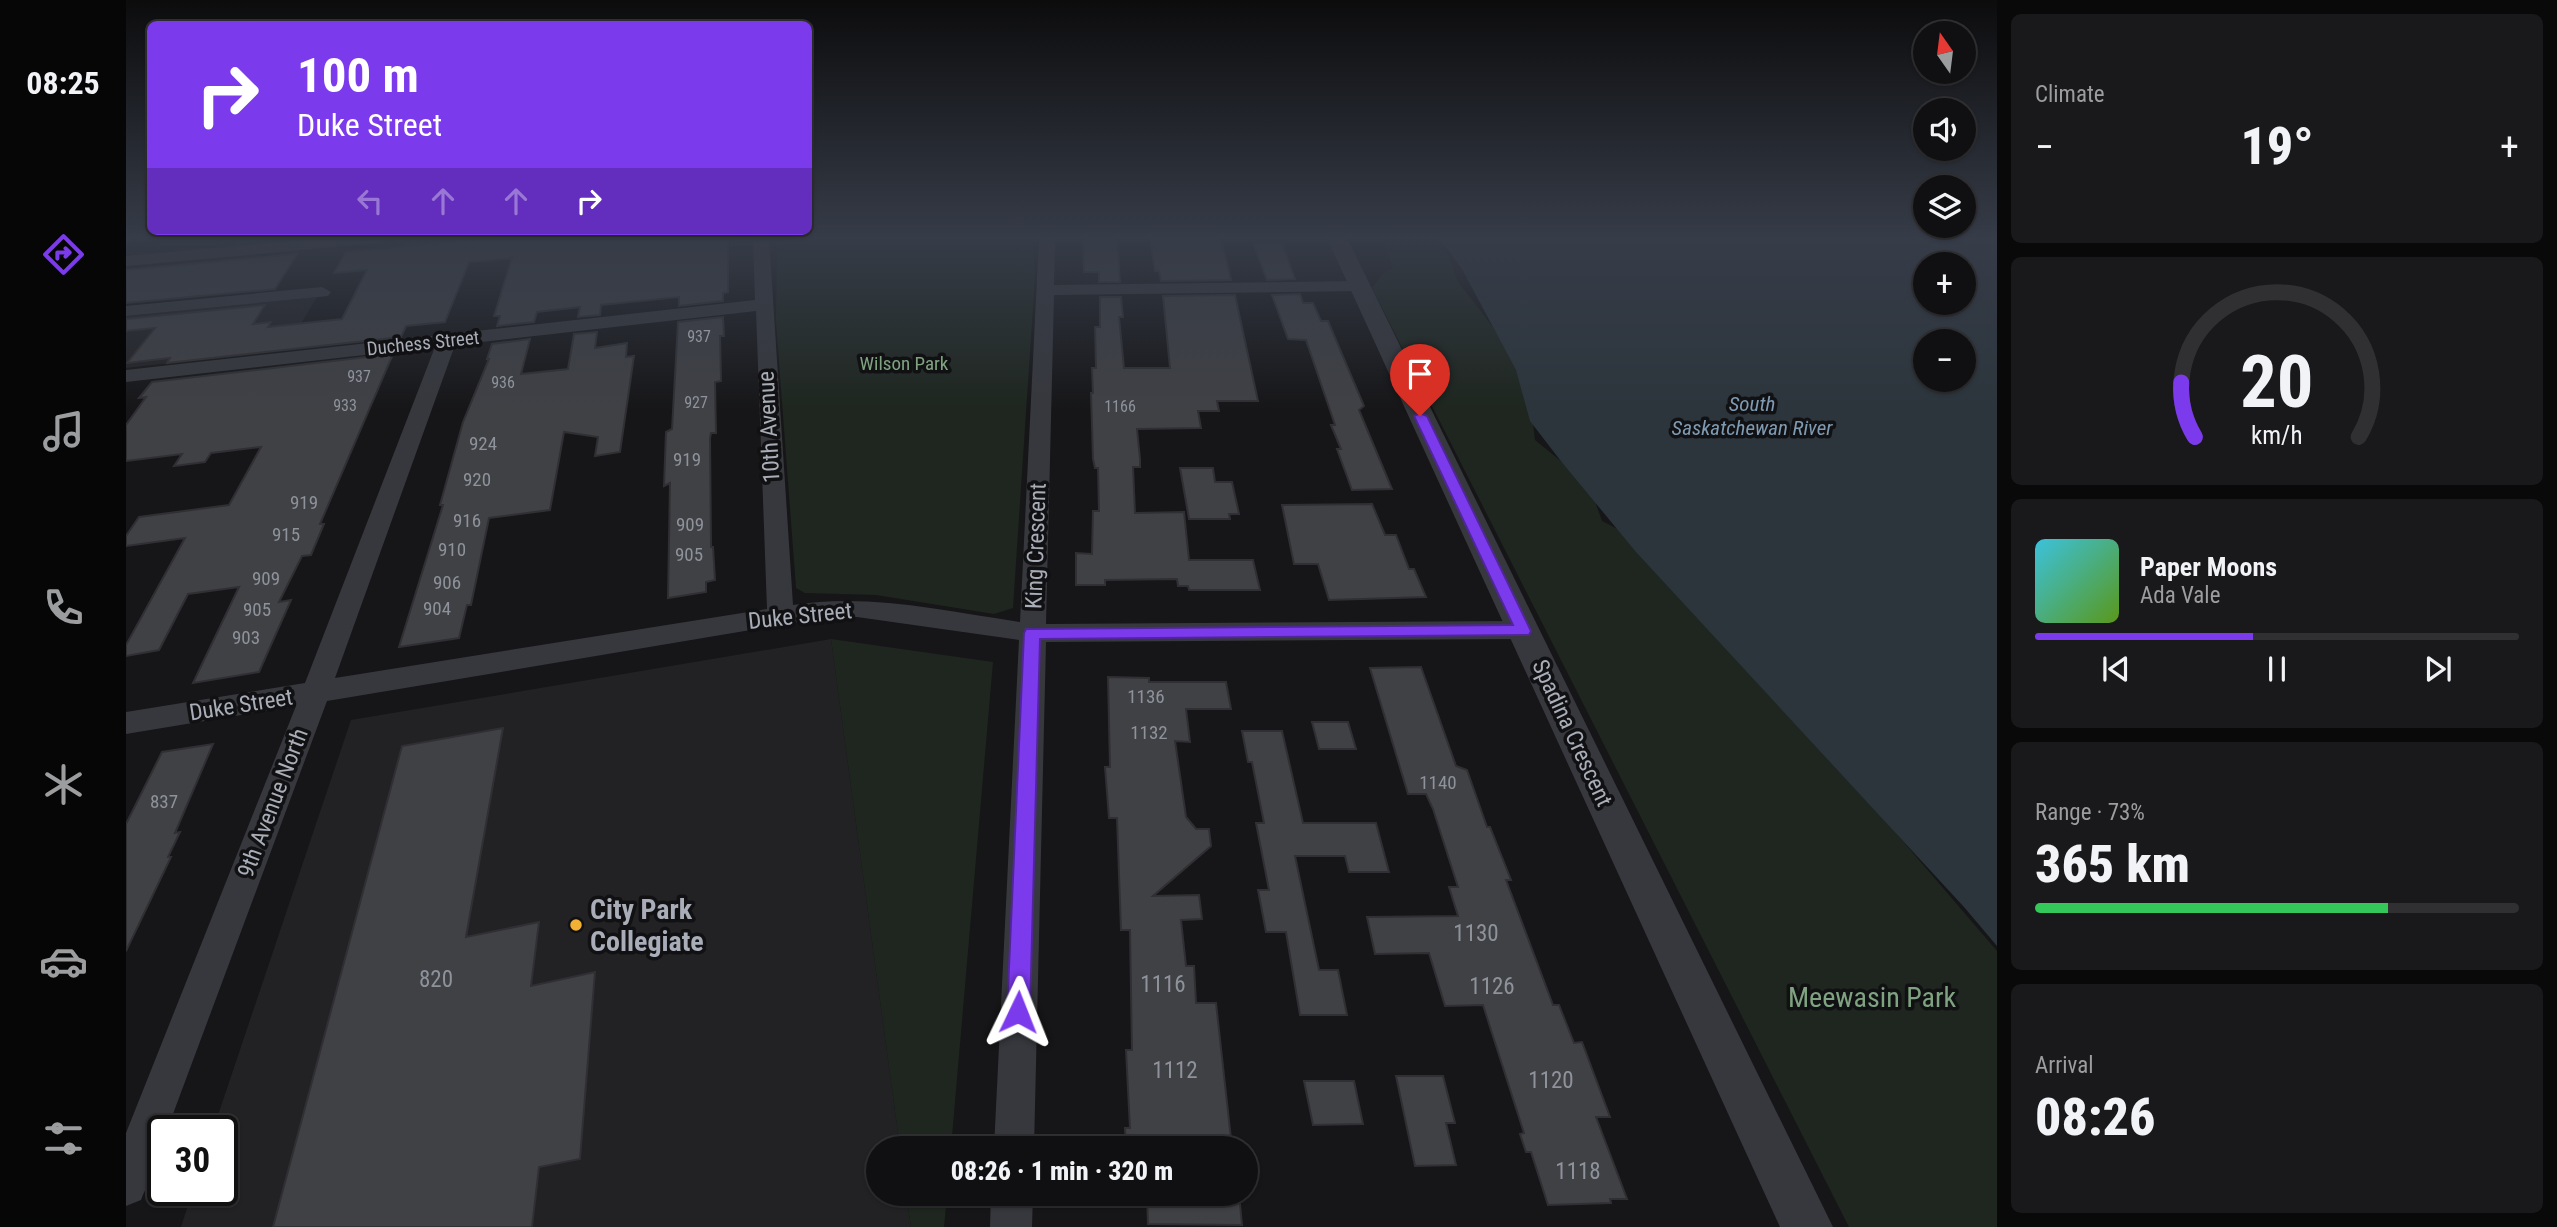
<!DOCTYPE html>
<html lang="en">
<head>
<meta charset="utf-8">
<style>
	:root { --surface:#101012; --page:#19191b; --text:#f1f3f6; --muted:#9c9d9f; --line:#303032; --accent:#7c3aed }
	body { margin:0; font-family:"Roboto Condensed",sans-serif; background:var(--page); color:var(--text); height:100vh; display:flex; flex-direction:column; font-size:26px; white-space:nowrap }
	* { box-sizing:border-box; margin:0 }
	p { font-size:23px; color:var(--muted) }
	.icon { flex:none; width:38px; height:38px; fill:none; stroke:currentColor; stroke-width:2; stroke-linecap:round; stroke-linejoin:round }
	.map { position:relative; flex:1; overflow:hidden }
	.details { display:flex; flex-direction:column; gap:14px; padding:14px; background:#09090a; width:560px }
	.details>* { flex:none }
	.guide { position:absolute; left:21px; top:21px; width:665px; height:214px; border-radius:10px; box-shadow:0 2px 5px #0004,0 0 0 2px var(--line); background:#7c3aed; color:#fff; overflow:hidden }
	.needle { width:46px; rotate:346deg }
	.controls { position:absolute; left:1787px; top:21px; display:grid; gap:14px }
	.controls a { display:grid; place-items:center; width:63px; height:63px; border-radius:50%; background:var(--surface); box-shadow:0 2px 5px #0004,0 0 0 2px var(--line); font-size:35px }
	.speed { position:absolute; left:21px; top:1115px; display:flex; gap:14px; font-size:35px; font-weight:700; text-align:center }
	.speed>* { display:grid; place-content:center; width:91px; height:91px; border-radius:50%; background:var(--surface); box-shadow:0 2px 5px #0004,0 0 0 2px var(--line); line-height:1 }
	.speed .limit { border:4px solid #111; border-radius:10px; background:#fff; color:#111 }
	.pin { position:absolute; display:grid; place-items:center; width:60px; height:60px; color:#fff; margin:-72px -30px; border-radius:50% 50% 50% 0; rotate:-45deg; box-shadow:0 0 7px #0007 }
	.pin .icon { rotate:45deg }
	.me { position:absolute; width:77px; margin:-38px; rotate:2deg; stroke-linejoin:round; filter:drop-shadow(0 0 5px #0008) }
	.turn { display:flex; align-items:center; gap:24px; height:147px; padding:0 35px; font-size:32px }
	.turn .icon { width:91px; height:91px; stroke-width:2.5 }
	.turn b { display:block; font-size:49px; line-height:60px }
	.lanes { display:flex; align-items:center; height:66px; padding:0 35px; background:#0003; justify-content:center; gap:35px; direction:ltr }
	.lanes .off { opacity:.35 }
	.big { font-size:52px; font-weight:800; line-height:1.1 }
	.details .card { flex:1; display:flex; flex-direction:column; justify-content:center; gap:10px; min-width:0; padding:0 24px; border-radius:10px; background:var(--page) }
	.details .dial { align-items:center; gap:0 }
	.dial svg { height:182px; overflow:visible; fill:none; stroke:var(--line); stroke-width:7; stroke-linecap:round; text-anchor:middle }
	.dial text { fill:var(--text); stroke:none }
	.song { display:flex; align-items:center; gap:21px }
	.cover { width:84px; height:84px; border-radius:10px; background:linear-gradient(135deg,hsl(190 70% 55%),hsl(90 70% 35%)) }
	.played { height:7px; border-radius:4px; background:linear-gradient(90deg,var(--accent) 45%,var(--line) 45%) }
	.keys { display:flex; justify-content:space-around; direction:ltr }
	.heat { display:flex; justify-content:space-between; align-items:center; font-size:38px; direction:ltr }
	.charge { height:10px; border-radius:5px; background:linear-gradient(90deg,#34c759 73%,var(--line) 0) }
	.trip { position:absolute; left:740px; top:1136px; width:392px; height:70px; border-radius:35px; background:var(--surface); box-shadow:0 2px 5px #0004,0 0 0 2px var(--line); font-weight:800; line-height:70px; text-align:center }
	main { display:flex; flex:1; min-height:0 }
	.tabs { display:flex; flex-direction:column; width:126px; justify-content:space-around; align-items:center; background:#060607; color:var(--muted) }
	.tabs .icon { width:49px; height:49px }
	.tabs .active { color:var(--accent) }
	.tabs b { font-size:32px; color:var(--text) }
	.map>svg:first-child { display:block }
</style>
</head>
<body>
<main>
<nav class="tabs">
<b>08:25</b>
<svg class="icon active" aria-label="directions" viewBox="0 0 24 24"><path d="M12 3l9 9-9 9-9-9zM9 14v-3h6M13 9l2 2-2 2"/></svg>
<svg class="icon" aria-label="music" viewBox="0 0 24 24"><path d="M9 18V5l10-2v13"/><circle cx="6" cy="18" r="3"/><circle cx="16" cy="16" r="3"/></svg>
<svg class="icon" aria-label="phone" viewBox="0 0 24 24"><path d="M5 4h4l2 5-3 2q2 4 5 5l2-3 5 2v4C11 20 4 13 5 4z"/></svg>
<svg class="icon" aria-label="climate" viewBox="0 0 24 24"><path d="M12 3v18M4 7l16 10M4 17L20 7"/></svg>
<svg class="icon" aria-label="car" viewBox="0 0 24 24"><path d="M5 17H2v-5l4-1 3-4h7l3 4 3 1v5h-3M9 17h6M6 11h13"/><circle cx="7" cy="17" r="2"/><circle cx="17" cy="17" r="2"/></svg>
<svg class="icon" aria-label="filters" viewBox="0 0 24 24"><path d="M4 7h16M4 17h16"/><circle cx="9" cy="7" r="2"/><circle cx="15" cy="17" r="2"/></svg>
</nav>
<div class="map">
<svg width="1871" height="1227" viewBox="0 0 1871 1227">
	<rect width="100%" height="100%" fill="#161618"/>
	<!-- built -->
	<path fill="#222225" d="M 191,297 L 159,350 L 0,368 L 0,316 Z
		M 705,639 L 774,1148 L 752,1148 L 752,1194 L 780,1194 L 785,1227 L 55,1227 L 67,1190 L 96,1190 L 96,1130 L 87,1130 L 225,720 Z"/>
	<!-- green -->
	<path fill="#1e261f" d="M 651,238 L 907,238 L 909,277 L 887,608 L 868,614 L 750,595 L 679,593 L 670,588 L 650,322 Z
		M 1255,238 L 1311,238 L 1323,257 L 1332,282 L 1367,327 L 1403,391 L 1409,440 L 1463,484 L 1476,521 L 1523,545 L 1871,951 L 1871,1227 L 1723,1227 L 1246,288 L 1257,273 L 1267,268 Z
		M 705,639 L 867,662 L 825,1148 L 774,1148 Z
		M 780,1194 L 821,1194 L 818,1227 L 785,1227 Z"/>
	<!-- water -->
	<path fill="#2c353c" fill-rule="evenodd" d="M 1313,238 L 1871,238 L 1871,946 L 1838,907 L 1510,552 L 1434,460 L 1404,421 L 1390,370 L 1336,269 ZM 1799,264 L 1838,264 L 1838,303 L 1799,303 ZM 1799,341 L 1838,341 L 1838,380 L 1799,380 Z"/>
	<!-- building -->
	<path fill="#404145" stroke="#303034" stroke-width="2" d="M 368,238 L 602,238 L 602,292 L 597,293 L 597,301 L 553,306 L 553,297 L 475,305 L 474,315 L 452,317 L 454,307 L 411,312 L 408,322 L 371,326 L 374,316 L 368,316 L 386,258 L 343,262 L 319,322 L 280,326 L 275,337 L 41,363 L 44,358 L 1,363 L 29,328 L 0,331 L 0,319 L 139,305 L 127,324 L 145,322 L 142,327 L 216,319 L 241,270 L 208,273 L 220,252 Z
		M 957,238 L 991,238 L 994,282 L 973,282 L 973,272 L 958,272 Z
		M 1024,238 L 1095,238 L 1105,280 L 1035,281 L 1033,271 L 1029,271 Z
		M 1127,243 L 1156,243 L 1169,279 L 1141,280 Z
		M 171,254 L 149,289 L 0,303 L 0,270 Z
		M 1174,294 L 1177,303 L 1187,303 L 1195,321 L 1202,321 L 1238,406 L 1233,410 L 1266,489 L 1226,490 L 1211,449 L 1215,449 L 1205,425 L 1209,425 L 1180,340 L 1162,339 L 1146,295 Z
		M 1109,295 L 1132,401 L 1091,401 L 1093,411 L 1072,411 L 1075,428 L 1011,429 L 1014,459 L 1014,467 L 1007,467 L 1009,513 L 1058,512 L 1063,560 L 1127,560 L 1134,590 L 1063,590 L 1062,586 L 1052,586 L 1051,579 L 979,580 L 979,585 L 950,585 L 950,553 L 966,554 L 967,511 L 973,511 L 972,468 L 969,468 L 967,459 L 965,393 L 967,393 L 966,368 L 970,368 L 969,327 L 974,327 L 974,297 L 995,297 L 997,317 L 993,317 L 998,368 L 1044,368 L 1037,296 Z
		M 597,317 L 598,336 L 594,336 L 595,381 L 589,382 L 590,433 L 585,433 L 584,438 L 585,547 L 587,547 L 589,580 L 580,582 L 580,592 L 542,598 L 544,483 L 538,486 L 540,432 L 546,429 L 552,322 Z
		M 471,332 L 469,348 L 501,343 L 500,357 L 508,356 L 494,452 L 469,456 L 472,437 L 438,432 L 424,510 L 363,518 L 345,605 L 341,605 L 333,638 L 273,647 L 317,505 L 314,505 L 337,422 L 363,359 L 361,359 L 366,344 L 404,339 L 395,374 L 442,369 L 448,334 Z
		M 267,354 L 194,524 L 198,524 L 185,555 L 176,556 L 153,602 L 165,600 L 133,672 L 67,683 L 113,587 L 62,594 L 33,650 L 0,656 L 0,645 L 59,538 L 0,546 L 0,536 L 13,517 L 103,505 L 135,447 L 85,453 L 79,462 L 48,466 L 56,454 L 0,461 L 0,425 L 20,397 L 13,398 L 26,382 Z
		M 1054,468 L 1087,468 L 1089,482 L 1106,482 L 1113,514 L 1103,514 L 1104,519 L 1063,519 Z
		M 1246,504 L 1259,535 L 1270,535 L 1283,569 L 1288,569 L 1300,597 L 1203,600 L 1192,564 L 1168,564 L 1156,505 Z
		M 1295,667 L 1330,766 L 1341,770 L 1361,827 L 1364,827 L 1385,880 L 1380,880 L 1427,1005 L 1433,1005 L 1448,1043 L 1456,1042 L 1484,1117 L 1470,1117 L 1501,1199 L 1484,1199 L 1485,1203 L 1422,1205 L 1405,1152 L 1400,1152 L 1394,1134 L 1398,1133 L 1357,1005 L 1319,1006 L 1303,953 L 1249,954 L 1241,917 L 1332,916 L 1323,887 L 1332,887 L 1307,809 L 1300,794 L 1282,794 L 1244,668 Z
		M 982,677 L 1023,678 L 1023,682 L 1100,682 L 1105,709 L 1060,709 L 1064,742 L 1049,741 L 1060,817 L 1070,829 L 1083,829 L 1085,846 L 1027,896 L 1073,895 L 1076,919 L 1055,920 L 1060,966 L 1068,966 L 1070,1003 L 1090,1003 L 1106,1148 L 1000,1148 L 999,1128 L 1004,1128 L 1000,1050 L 1006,1050 L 1004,930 L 995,930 L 991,818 L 983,818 L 979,767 L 984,767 Z
		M 1186,722 L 1222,722 L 1230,749 L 1193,749 Z
		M 377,728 L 340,937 L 413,922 L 405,986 L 469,972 L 454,1159 L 413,1167 L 406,1227 L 147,1227 L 276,746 Z
		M 1116,731 L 1156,731 L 1177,823 L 1250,823 L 1263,872 L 1223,872 L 1219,856 L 1169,856 L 1193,970 L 1212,970 L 1221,1015 L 1174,1015 L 1160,932 L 1140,932 L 1132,890 L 1143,890 L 1130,823 L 1138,823 L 1126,762 L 1122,762 Z
		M 87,744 L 49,833 L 54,832 L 42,857 L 45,857 L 0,951 L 0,824 L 36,752 Z
		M 1270,1076 L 1317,1076 L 1329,1123 L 1320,1123 L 1330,1165 L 1289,1166 Z
		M 1178,1081 L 1228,1081 L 1237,1124 L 1187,1125 Z
		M 1021,1194 L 1113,1194 L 1116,1225 L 1022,1224 Z"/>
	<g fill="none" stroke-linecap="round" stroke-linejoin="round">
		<!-- minor -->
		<path fill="#37383d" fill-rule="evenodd" d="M 198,238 L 260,238 L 252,243 L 0,266 L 0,256 Z
			M 627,238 L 643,238 L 667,605 C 742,593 819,611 894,622 L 913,238 L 929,238 L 928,285 L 1232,281 L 1241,286 L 1232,291 L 928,295 L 920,624 L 1397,621 L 1406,623 L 1410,630 L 1406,637 L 1397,639 L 920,642 L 908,1148 L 868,1148 L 893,640 L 731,617 L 697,618 L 201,701 L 41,1130 L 37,1130 C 37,1154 24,1178 15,1200 L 0,1206 L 0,1133 L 170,706 L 0,734 L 0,712 L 179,683 L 309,347 L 0,382 L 0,370 L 629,300 ZM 630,311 L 641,609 L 209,678 L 329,345 Z
			M 196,287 L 205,292 L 202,296 L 0,316 L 0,306 Z
			M 865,1194 L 907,1194 L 906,1227 L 864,1227 Z"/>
		<!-- tertiary -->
		<path fill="#37383d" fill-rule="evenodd" d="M 1201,238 L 1221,238 L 1707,1227 L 1654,1227 Z"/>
		<!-- rail -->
		<path stroke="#4a4c52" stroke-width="3.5" stroke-dasharray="6 5" stroke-linecap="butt" d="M 0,240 L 17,238"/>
	</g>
	<!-- sky -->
	<linearGradient id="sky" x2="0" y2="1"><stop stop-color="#0c0c0d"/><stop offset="0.58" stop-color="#363c48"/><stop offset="1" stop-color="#363c48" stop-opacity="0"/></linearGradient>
	<rect width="1871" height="410" fill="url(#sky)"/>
	<!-- route -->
	<path fill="#7c3aed" stroke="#51269a" stroke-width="2" d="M 1294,413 L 1301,416 L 1405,631 L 1403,635 L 914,639 L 904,1012 L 900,1020 L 892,1023 L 885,1020 L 881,1012 L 898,633 L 900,629 L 1387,625 L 1288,416 Z"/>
	<!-- markers -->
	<circle fill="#f2b134" stroke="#111113" stroke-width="2.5" cx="450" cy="925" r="7"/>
	<g text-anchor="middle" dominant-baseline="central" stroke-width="7" stroke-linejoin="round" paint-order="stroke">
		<!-- far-number labels -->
		<g font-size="16" fill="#8e929b">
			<text x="573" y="336">937</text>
			<text x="233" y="376">937</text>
			<text x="377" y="382">936</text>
			<text x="570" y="402">927</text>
			<text x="219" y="405">933</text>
			<text x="994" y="406">1166</text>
		</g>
		<!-- far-street labels -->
		<g font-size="19" fill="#a8adb8" stroke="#111113">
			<text transform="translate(297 343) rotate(-6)">Duchess Street</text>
		</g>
		<!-- far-park labels -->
		<g font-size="19" fill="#7fa381" stroke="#111113">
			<text x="778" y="363">Wilson Park</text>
		</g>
		<!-- number labels -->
		<g font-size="19" fill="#8e929b">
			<text x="357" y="443">924</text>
			<text x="561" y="459">919</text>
			<text x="351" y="479">920</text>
			<text x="178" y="502">919</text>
			<text x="341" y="520">916</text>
			<text x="564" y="524">909</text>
			<text x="160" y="534">915</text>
			<text x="326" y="549">910</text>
			<text x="563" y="554">905</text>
			<text x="140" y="578">909</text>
			<text x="321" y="582">906</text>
			<text x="311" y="608">904</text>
			<text x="131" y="609">905</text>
			<text x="120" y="637">903</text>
			<text x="1020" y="696">1136</text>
			<text x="1023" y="732">1132</text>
			<text x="1312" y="782">1140</text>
			<text x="38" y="801">837</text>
		</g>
		<!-- far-water labels -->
		<g font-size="21" font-style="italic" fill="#7f9bb3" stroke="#111113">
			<text x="1626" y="404">South<tspan x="1626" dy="24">Saskatchewan River</tspan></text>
		</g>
		<!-- street labels -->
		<g font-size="23" fill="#a8adb8" stroke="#111113">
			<text transform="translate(643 427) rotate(-93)">10th Avenue</text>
			<text transform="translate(910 546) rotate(-88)">King Crescent</text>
			<text transform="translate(674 616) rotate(-6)">Duke Street</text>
			<text transform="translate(115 705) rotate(-9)">Duke Street</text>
			<text transform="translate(1446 733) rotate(65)">Spadina Crescent</text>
			<text transform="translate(147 803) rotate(-69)">9th Avenue North</text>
		</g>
		<!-- near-number labels -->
		<g font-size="23" fill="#8e929b">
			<text x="1350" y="933">1130</text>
			<text x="310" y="979">820</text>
			<text x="1037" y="984">1116</text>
			<text x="1366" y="986">1126</text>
			<text x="1049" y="1070">1112</text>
			<text x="1425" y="1080">1120</text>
			<text x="1452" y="1171">1118</text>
		</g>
		<!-- near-poi labels -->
		<g font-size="28" font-weight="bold" fill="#a8adb8" stroke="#111113" text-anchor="start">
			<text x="464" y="909">City Park<tspan x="464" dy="32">Collegiate</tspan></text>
		</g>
		<!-- near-park labels -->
		<g font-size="28" fill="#7fa381" stroke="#111113">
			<text x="1746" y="997">Meewasin Park</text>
		</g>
	</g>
</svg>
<div class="controls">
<a><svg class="needle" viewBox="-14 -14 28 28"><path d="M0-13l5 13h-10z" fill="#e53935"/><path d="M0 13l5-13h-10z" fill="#9c9d9f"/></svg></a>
<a><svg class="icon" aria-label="sound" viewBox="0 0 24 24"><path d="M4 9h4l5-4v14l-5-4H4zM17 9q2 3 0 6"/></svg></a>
<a><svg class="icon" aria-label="layers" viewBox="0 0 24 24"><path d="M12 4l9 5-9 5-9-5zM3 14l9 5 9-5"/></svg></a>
<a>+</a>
<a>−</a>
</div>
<div class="speed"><div class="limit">30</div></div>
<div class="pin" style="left:1294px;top:416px;background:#d93025"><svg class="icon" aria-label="arrive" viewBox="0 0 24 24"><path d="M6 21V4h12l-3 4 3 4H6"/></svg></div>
<svg class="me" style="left:892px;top:1012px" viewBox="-20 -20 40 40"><path d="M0-17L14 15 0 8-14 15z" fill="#7c3aed" stroke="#fff" stroke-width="4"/></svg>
<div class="trip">08:26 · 1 min · 320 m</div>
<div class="guide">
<div class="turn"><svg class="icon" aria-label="right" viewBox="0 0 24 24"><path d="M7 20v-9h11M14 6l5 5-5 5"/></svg><div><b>100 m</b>Duke Street</div></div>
<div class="lanes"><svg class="icon off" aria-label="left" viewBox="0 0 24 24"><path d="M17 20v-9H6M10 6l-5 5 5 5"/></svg><svg class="icon off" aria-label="ahead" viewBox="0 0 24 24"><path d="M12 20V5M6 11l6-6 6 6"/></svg><svg class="icon off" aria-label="ahead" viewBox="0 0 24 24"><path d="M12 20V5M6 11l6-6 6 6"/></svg><svg class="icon" aria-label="right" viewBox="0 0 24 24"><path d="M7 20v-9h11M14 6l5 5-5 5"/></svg></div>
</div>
</div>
<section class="details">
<div class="card"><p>Climate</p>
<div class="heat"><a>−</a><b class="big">19°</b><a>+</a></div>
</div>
<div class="card dial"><svg viewBox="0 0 100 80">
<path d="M14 69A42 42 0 1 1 86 69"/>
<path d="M14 69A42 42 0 0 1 8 45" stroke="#7c3aed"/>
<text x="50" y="56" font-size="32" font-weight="700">20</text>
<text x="50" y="72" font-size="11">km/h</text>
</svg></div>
<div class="card">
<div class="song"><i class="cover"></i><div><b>Paper Moons</b><p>Ada Vale</p></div></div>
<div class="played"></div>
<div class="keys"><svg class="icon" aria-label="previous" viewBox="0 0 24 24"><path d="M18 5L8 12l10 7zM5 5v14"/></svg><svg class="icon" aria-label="pause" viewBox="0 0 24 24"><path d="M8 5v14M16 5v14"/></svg><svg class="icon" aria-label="next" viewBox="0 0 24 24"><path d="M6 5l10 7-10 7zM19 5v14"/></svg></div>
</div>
<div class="card"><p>Range · 73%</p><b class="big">365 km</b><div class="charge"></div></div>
<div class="card"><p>Arrival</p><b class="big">08:26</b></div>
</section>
</main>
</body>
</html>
